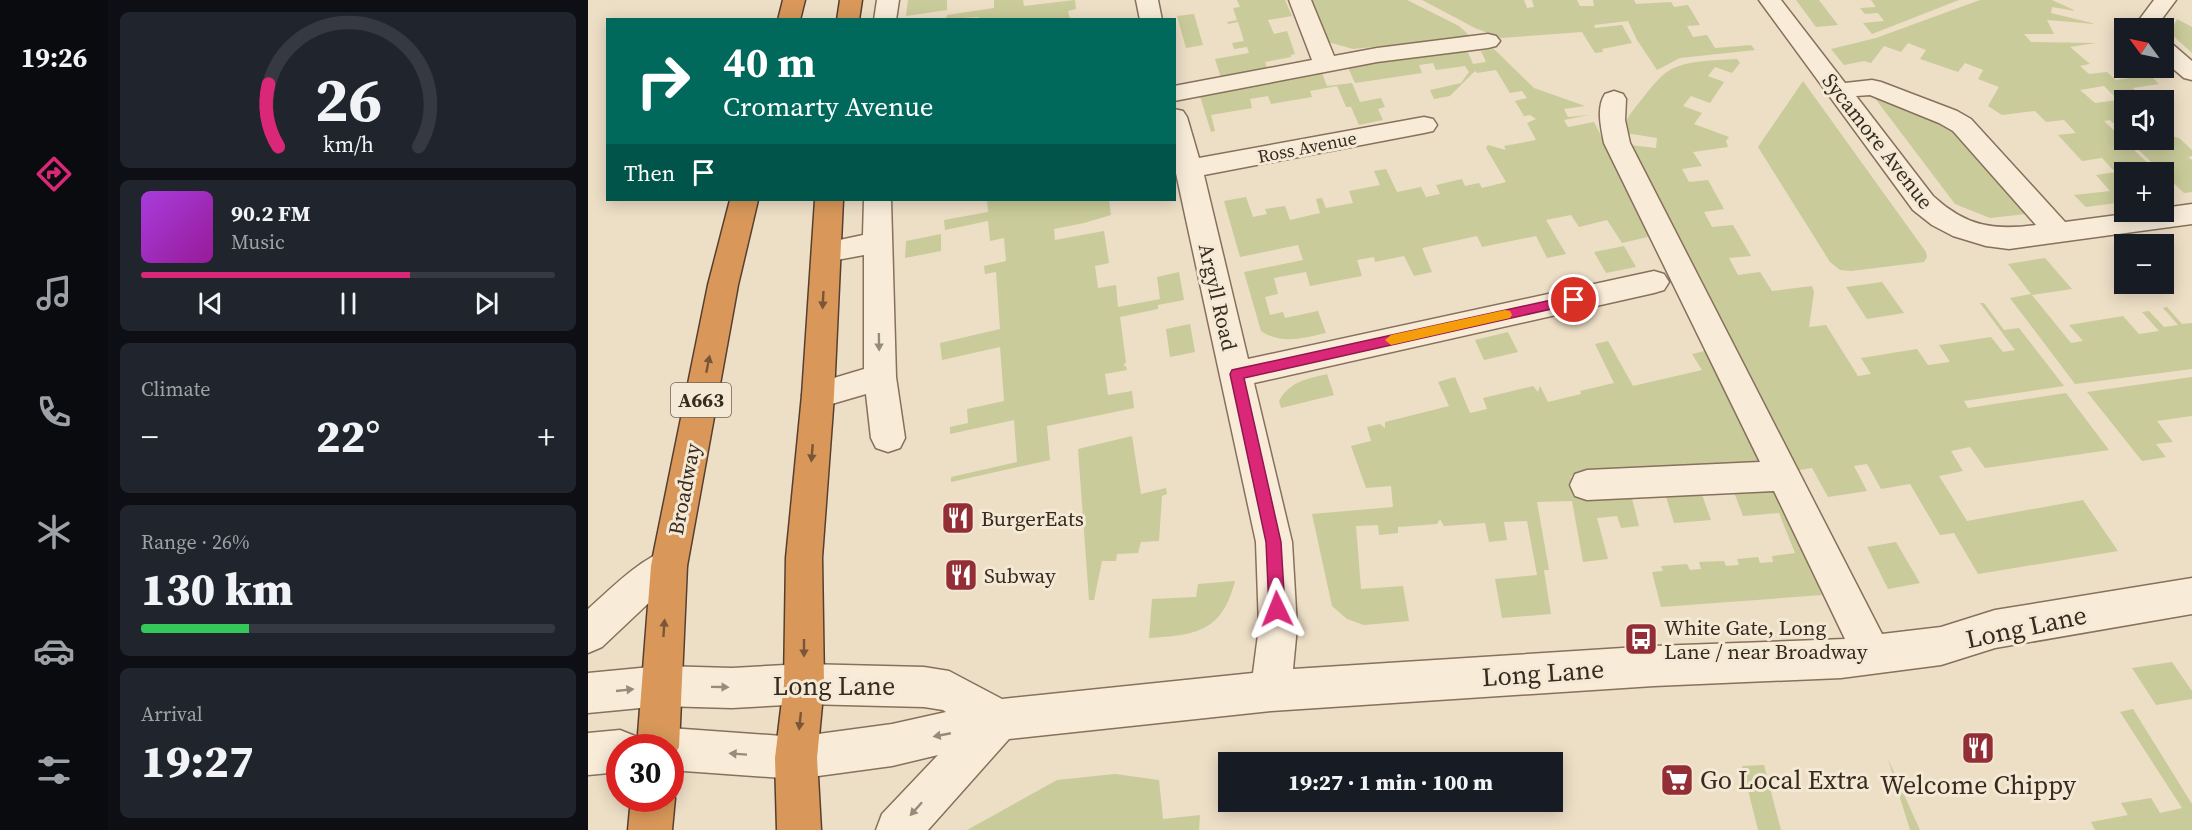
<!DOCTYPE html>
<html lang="en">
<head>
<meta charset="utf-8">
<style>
	:root { --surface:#171b24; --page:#20242c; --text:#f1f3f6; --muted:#9ea1a6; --line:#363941; --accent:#db2777 }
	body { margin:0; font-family:"Source Serif 4",serif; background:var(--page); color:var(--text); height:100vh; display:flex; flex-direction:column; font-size:22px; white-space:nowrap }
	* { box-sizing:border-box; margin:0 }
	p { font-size:20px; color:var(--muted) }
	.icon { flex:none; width:33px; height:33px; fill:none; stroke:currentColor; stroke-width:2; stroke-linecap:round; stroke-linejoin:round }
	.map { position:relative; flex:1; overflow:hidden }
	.side { display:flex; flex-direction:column; gap:12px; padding:12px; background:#0d0f14; width:480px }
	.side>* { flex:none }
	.guide { position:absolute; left:18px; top:18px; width:570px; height:183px; border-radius:0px; box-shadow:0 3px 15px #0003; background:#00695c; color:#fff; overflow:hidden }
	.needle { width:39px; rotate:303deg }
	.tools { position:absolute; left:1526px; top:18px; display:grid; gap:12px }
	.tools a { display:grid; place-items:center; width:60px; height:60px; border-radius:0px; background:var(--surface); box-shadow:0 3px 15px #0003; font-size:30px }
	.speed { position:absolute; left:18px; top:734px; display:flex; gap:12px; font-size:30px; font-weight:700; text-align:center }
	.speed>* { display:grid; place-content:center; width:78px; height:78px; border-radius:50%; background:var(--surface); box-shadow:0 3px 15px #0003; line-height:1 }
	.speed .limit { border:9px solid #d22; background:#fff; color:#111 }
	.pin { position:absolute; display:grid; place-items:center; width:51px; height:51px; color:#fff; margin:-26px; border:3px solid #fff; border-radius:50%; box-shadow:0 2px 6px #0007 }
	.me { position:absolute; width:66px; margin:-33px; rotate:358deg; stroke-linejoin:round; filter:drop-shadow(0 0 4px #0008) }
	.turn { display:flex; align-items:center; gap:21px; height:126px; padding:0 18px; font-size:27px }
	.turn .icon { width:78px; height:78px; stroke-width:2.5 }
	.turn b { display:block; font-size:42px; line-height:51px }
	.then { display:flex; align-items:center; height:57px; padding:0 18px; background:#0003; gap:12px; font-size:22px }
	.big { font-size:45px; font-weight:800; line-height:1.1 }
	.side .card { flex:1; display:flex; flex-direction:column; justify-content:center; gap:9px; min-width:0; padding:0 21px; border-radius:9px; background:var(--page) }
	.side .dial { align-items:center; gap:0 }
	.dial svg { height:156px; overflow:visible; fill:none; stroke:var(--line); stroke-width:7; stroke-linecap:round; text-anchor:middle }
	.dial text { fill:var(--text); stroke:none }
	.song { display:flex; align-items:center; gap:18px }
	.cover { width:72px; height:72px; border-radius:9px; background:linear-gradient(135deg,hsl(280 70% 55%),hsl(300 70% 35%)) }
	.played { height:6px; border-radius:3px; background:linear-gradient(90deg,var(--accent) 65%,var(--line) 65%) }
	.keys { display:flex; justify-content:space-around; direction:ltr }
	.heat { display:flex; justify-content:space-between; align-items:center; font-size:33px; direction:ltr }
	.charge { height:9px; border-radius:4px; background:linear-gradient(90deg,#34c759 26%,var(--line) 0) }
	.trip { position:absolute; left:630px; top:752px; width:345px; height:60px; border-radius:0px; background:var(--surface); box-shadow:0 3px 15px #0003; font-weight:800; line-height:60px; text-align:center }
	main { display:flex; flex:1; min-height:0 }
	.tabs { display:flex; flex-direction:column; width:108px; justify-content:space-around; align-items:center; background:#090b0e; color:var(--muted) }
	.tabs .icon { width:42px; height:42px }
	.tabs .active { color:var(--accent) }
	.tabs b { font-size:27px; color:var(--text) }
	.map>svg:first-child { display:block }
</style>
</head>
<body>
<main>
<nav class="tabs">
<b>19:26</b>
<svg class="icon active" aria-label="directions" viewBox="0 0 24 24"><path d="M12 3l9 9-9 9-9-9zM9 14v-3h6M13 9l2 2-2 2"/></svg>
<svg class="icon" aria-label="music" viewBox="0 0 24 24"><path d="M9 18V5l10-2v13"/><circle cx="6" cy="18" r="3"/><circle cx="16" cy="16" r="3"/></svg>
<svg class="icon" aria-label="phone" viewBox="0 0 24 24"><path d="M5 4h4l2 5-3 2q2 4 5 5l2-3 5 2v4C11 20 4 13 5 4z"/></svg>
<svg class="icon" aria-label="climate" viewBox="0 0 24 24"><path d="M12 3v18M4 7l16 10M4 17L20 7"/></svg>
<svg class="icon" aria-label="car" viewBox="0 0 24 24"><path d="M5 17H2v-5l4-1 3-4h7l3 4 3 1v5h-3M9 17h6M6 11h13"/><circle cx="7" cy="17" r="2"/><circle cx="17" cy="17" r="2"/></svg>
<svg class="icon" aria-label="filters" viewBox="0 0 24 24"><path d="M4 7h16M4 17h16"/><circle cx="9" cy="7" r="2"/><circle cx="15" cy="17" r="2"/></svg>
</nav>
<section class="side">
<div class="card dial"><svg viewBox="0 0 100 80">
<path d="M14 69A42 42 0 1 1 86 69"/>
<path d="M14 69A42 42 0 0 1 9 37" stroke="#db2777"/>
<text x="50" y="56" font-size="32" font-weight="700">26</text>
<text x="50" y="72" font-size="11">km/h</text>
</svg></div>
<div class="card">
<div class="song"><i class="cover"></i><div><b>90.2 FM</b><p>Music</p></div></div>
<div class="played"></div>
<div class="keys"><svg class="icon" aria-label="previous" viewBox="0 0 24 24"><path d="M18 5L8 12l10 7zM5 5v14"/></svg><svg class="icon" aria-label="pause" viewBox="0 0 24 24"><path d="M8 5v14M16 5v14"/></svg><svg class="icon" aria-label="next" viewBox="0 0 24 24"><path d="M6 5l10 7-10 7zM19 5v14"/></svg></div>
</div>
<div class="card"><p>Climate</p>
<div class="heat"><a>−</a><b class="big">22°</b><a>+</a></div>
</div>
<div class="card"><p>Range · 26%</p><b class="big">130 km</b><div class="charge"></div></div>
<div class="card"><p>Arrival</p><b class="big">19:27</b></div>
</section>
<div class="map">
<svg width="1604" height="830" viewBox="0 0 1604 830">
	<rect width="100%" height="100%" fill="#eddec6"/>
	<!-- green -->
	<path fill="#c9cb9a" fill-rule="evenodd" d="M 320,0 L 359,0 L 359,10 L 318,16 Z
		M 406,0 L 435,0 L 436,6 L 487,0 L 488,9 L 480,11 L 482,19 L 391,20 L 391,17 L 358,19 L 359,15 L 406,8 Z
		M 649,0 L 697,0 L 704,16 L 680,20 L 686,34 L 699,31 L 707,54 L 703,55 L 703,57 L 677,62 L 680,70 L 633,78 L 627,59 L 661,53 L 659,47 L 646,49 L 644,43 L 656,41 L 650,22 L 640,24 L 639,22 L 649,20 L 645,8 L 652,7 Z
		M 721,0 L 819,0 L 871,26 L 883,37 L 765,49 L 740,42 Z
		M 834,0 L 936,0 L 939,8 L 946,7 L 944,0 L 989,0 L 992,6 L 1006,6 L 1005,0 L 1046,0 L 1048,4 L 1083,2 L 1086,7 L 1100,5 L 1112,25 L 1099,26 L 1105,37 L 1119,35 L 1127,48 L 1163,45 L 1167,50 L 1092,58 L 1069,70 L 1049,40 L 1040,21 L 1006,25 L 1007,28 L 1034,25 L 1044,43 L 1014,49 L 1015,52 L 1007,53 L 994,32 L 913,38 L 887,28 Z
		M 1208,0 L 1231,0 L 1250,25 L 1228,27 Z
		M 1283,0 L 1371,0 L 1284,34 L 1275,23 L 1296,21 L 1290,13 L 1277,14 L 1272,8 L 1288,7 Z
		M 1392,0 L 1464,0 L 1488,11 L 1464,7 L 1463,13 L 1508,24 L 1459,20 L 1466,34 L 1436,34 L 1443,42 L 1508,43 L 1482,47 L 1502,64 L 1492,66 L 1501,74 L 1519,72 L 1528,80 L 1562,75 L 1571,84 L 1545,88 L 1558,100 L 1536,100 L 1536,122 L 1525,123 L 1522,120 L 1516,121 L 1569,172 L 1536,172 L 1536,202 L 1498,207 L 1486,195 L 1522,191 L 1508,175 L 1527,172 L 1514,158 L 1494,161 L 1470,135 L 1488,133 L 1476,120 L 1458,122 L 1447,111 L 1414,115 L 1400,106 L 1411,87 L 1390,79 L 1395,70 L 1377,63 L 1370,72 L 1332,59 L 1338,50 L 1320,43 L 1313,52 L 1296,46 L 1283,63 L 1276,61 L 1256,65 L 1243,49 L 1288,38 ZM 1516,86 L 1530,100 L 1507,103 L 1492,90 Z
		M 606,14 L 615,45 L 598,48 L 589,16 Z
		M 1589,19 L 1604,27 L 1604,53 L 1582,33 Z
		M 878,48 L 885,64 L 898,62 L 893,51 L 906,49 L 946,88 L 997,106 L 976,109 L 980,117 L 1001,115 L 976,120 L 980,127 L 1006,122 L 1064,236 L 1034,243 L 1019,220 L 991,227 L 983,215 L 958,220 L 978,254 L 959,258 L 948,236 L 894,247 L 889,236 L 834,248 L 844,272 L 826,276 L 816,256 L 787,262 L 786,257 L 769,260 L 774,276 L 722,286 L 718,272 L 686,278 L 690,294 L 677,297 L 682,315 L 695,312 L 697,318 L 730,311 L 738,333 C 715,338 694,345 673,331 L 656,272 L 715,260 L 710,245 L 652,257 L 636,201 L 658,197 L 665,217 L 679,214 L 677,209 L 697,206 L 702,220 L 732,213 L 728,199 L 734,198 L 738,208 L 765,203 L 761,191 L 792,185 L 786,171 L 798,169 L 809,192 L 833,187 L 838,197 L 852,194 L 848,185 L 874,179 L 877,186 L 891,183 L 894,188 L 918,182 L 898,148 L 900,145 L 918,150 L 916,146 L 948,140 L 939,123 L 948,119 L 942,115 L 936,116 L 927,101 L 939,98 L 934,91 L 922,93 L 908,70 L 889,73 L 887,71 L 862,96 L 846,99 L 842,90 L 873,83 L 881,72 L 877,66 L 848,70 L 845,63 L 831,65 L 834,73 L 767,83 L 759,65 Z
		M 1149,59 L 1152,63 L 1144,73 L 1127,67 L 1120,76 L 1136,82 L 1122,103 L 1103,96 L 1095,106 L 1114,113 L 1106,124 L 1141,137 L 1138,141 L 1140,147 L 1105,152 L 1114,166 L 1094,169 L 1101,182 L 1120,180 L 1136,209 L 1116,212 L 1124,227 L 1145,225 L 1163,256 L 1141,258 L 1150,275 L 1172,272 L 1184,291 L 1224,286 L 1226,292 L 1221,327 L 1238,325 L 1270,376 L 1283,374 L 1273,358 L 1329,349 L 1340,365 L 1362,362 L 1351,345 L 1403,337 L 1415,352 L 1427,350 L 1392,303 L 1396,303 L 1416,330 L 1431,328 L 1476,386 L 1376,401 L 1380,408 L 1478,393 L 1521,450 L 1397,468 L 1382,447 L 1363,451 L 1375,471 L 1351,476 L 1379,521 L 1495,500 L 1530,551 L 1390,574 L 1366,533 L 1352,535 L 1322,484 L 1293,489 L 1279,464 L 1266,466 L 1279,491 L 1240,497 L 1224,468 L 1206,471 L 1041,145 L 1068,148 L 1069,138 L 1038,133 C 1035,121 1043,113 1050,104 C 1058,94 1066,83 1075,75 C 1093,59 1126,61 1149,59 Z
		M 734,73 L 739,86 L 764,83 L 772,102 L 793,98 L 797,107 L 790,109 L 795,120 L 771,125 L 763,107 L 758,107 L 749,86 L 722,91 L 724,97 L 683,104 L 680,96 L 662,99 L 664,108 L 623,115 L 627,131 L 623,132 L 612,96 Z
		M 1215,81 L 1338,252 L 1339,257 L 1336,262 L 1263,271 L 1252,270 L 1242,262 L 1170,147 Z
		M 1286,97 L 1359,125 L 1369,133 L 1438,214 L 1402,218 L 1367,204 Z
		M 1575,134 L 1591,138 L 1604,150 L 1604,156 L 1600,157 L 1604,160 L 1604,192 L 1596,193 L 1540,140 L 1575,140 Z
		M 399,200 L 521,200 L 523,215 L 496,223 L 466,229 L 467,240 L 516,231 L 521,263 L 507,266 L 510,288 L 528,285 L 530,307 L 572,299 L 569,277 L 591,272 L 596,300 L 570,305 L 570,309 L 532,317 L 538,362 L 535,366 L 538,366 L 539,370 L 517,374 L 520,395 L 544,391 L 546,408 L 459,426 L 462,460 L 363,482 L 363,477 L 429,462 L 426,420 L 362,434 L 362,427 L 380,423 L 379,409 L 416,401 L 412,347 L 354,360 L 352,343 L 412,329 L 408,272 L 397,274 L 396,266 L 418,261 L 416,238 L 402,241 L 400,221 L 357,230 L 356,220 L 400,212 Z
		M 353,234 L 353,251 L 317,258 L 318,241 Z
		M 1036,246 L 1048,267 L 1018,273 L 1006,252 Z
		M 1457,258 L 1484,289 L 1444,295 L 1483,343 L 1495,341 L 1481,325 L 1535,316 L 1551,334 L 1571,331 L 1554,312 L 1561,311 L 1576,327 L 1590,325 L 1575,308 L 1579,307 L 1594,324 L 1604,323 L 1604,369 L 1487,384 L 1422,298 L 1443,294 L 1420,264 Z
		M 1294,282 L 1316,313 L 1279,319 L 1258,287 Z
		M 602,324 L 607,352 L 582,357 L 578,329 Z
		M 920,332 L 930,352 L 896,360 L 887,340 Z
		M 1020,341 L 1045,386 L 1114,370 L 1104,354 L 1121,350 L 1178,468 L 983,476 L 987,494 L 1042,491 L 1051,526 L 1033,528 L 1029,516 L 1009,518 L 1020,559 L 995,562 L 984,501 L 949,502 L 961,570 L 956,570 L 963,614 L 914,618 L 907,579 L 949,575 L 939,521 L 916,522 L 919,540 L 901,542 L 897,523 L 856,526 L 852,519 L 849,524 L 810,527 L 810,533 L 791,535 L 790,525 L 768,526 L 773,589 L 815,586 L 821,621 L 776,625 L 759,619 L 744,606 L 724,514 L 805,507 L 803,486 L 778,488 L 763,446 L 783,441 L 779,427 L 792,424 L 797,428 L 797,422 L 861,406 L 850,382 L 867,377 L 882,413 L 899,409 L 895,398 L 945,386 L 950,392 L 952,386 L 960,402 L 993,394 L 992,391 L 1026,383 L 1007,344 Z
		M 739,374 L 746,395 L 693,408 L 691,401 C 702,381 719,379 739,374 Z
		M 1604,377 L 1604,416 L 1569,421 L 1585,442 L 1568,444 L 1578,457 L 1554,461 L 1499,392 Z
		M 544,436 L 553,494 L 578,488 L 579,494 L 574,496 L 571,541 L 553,542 L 550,553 L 529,554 L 528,561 L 514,561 L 506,600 L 501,600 L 490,449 Z
		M 1186,486 L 1234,595 L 1073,607 L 1064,572 L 1075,571 L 1073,566 L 1099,564 L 1102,570 L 1113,569 L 1111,562 L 1136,561 L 1138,566 L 1151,565 L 1149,559 L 1170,557 L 1172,563 L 1185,562 L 1184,556 L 1207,553 L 1191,513 L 1155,516 L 1144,487 Z
		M 1112,489 L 1123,520 L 1086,523 L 1076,490 Z
		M 1308,542 L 1332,583 L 1300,589 L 1279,547 Z
		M 647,581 C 634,632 608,635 561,638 L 564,599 L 608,597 L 610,584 Z
		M 1584,662 L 1604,691 L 1604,699 L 1568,705 L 1544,668 Z
		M 1545,709 L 1604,804 L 1604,830 L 1507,830 L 1503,822 L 1540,815 L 1533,803 L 1563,798 L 1572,813 L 1594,808 L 1532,712 Z
		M 1300,759 L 1332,830 L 1322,830 Z
		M 1176,765 L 1193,830 L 1170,830 L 1154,766 Z
		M 527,774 L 571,780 L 575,819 L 612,815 L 611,830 L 379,830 L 469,780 Z"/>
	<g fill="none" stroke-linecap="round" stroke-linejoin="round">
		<defs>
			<path id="minor" d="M 289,0 L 311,0 L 308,20 L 286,20 Z
				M 548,0 L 570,0 L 574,20 L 552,20 Z
				M 701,0 L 723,0 L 746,56 L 789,48 L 900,34 L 908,36 L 912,41 L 908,46 L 900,48 L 789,62 L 586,101 L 586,86 L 724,60 Z
				M 1171,0 L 1193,0 L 1257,83 L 1284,80 L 1293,82 L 1369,111 L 1383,119 L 1477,222 L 1552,212 L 1575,212 L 1575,208 L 1604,204 L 1604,224 L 1421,249 L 1398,246 L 1365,236 L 1344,225 L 1325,210 ZM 1282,95 L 1351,123 L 1365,131 L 1448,225 C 1405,231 1378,226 1345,196 L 1268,96 Z
				M 1566,0 L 1588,0 L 1567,28 L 1545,28 Z
				M 1575,41 L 1583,43 L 1604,61 L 1604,80 L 1596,78 L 1575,60 Z
				M 1026,91 L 1035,94 L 1038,99 L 1037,120 L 1042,143 L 1294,634 L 1353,627 L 1407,610 L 1604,578 L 1604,614 L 1407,648 L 1353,665 L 1253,678 L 1066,686 L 683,711 L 421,739 L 340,830 L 288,830 L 294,814 L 350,755 L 304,766 L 208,779 L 82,770 L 82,747 L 62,747 L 67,734 L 82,728 L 208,737 L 304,724 L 358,712 L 355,710 L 336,707 L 216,704 L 144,708 L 73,706 L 0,713 L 0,673 L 73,666 L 144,668 L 216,664 L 336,667 L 361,671 L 414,699 L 665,673 L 671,627 L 668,542 L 586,164 L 586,109 L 595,111 L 599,117 L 611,158 L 836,117 L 845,119 L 849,125 L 845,131 L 836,133 L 616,175 L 660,359 L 1066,271 L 1076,274 L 1081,282 L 1076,290 L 1066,293 L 666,383 L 704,542 L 709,627 L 705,669 L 1066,646 L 1257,639 L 1186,491 L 999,500 L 987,496 L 982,485 L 987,474 L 999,470 L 1172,462 L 1016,143 C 1013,127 1008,108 1017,94 Z
				M 276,200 L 303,200 L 308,377 L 317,438 L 312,448 L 300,452 L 288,448 L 283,438 L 278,394 L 230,408 L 219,404 L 214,395 L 219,386 L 276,369 L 276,255 L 238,262 L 228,259 L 224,252 L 228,245 L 275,235 Z
				M 81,549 L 94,554 L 99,566 L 94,578 L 67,597 L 14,647 L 0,653 L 0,609 C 25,587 49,561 81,549 Z
				M 32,730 L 47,736 L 51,747 L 32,747 L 32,772 L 0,775 L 0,733 Z"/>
			<path id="highway" d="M 195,0 L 217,0 L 212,20 L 190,20 Z
				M 252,0 L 274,0 L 271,20 L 249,20 Z
				M 142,200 L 170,200 L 150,285 L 99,566 L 91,747 L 82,763 L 82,747 L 49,747 L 63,566 L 120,285 Z
				M 227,200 L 255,200 L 246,395 L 234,558 L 236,684 L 229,758 L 233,830 L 189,830 L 187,758 L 196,684 L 198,558 L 214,395 Z
				M 82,788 L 87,798 L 84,830 L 40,830 L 43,798 L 82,798 Z"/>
		</defs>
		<!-- minor casing -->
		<use href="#minor" stroke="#87705c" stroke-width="3"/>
		<!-- highway casing -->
		<use href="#highway" stroke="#563f30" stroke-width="3"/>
		<!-- minor -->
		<use href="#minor" fill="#f8ecd9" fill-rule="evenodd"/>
		<!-- highway -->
		<use href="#highway" fill="#d9985a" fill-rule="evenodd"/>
	</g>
	<!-- one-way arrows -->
	<defs><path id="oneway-solid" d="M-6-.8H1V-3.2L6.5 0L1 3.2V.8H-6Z" transform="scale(1.5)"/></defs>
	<g fill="#785637">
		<use href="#oneway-solid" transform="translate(235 300) rotate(93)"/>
		<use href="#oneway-solid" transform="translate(120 364) rotate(-79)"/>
		<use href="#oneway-solid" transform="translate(224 453) rotate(95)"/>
		<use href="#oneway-solid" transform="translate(76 628) rotate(-86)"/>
		<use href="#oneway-solid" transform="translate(216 648) rotate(90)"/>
		<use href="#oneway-solid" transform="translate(212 721) rotate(96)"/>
	</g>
	<g fill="#988b7c">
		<use href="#oneway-solid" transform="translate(291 342) rotate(89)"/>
		<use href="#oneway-solid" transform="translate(132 687) rotate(1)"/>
		<use href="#oneway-solid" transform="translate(37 690) rotate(-6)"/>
		<use href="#oneway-solid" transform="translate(354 735) rotate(169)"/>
		<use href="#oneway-solid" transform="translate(150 754) rotate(-176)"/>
		<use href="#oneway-solid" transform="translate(328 809) rotate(132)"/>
	</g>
	<!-- route -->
	<path fill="#db2777" stroke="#8e194d" stroke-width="1.5" d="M 986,295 L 990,296 L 992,300 L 990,303 L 656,378 L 693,542 L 697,609 L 694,615 L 689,617 L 683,615 L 681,609 L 678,542 L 642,374 L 644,370 Z"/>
	<!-- slow -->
	<path fill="#f59e0b" d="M 917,310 L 922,311 L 924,315 L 922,318 L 803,345 L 797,340 L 803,335 Z"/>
	<!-- icons -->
	<defs>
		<symbol id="restaurant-square" viewBox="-11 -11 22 22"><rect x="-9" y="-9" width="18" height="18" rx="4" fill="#942e36" stroke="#f4e9d5"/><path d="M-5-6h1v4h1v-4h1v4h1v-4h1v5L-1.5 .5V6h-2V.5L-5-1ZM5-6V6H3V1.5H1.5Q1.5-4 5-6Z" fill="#fff"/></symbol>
		<symbol id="bus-square" viewBox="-11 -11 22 22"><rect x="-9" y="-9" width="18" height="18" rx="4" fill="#942e36" stroke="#f4e9d5"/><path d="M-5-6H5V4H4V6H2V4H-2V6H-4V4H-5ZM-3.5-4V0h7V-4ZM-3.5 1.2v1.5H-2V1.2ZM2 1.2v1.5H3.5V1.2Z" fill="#fff"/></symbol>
		<symbol id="supermarket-square" viewBox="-11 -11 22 22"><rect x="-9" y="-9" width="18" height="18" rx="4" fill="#942e36" stroke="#f4e9d5"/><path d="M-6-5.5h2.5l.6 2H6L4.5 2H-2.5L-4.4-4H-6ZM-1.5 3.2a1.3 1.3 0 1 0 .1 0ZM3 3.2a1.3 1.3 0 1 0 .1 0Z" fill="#fff"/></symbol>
	</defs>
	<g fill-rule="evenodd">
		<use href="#restaurant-square" x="351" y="499" width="38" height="38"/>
		<use href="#restaurant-square" x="354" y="556" width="38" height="38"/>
		<use href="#bus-square" x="1034" y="620" width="38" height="38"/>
		<use href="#restaurant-square" x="1371" y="729" width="38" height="38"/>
		<use href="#supermarket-square" x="1070" y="761" width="38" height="38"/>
	</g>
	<g text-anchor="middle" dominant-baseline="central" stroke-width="6" stroke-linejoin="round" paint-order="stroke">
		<!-- far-street labels -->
		<g font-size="18" fill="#382a1f" stroke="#f4e9d5">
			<text transform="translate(719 147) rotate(-11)">Ross Avenue</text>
		</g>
		<!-- shield labels -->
		<rect fill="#f4e9d5" stroke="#706356" stroke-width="1.5" x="83" y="383" width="60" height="34" rx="4.5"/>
		<g font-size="20" font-weight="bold" fill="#382a1f">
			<text x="113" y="400">A663</text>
		</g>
		<!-- street labels -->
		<g font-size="21" fill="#382a1f" stroke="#f4e9d5">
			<text transform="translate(1290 141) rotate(52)">Sycamore Avenue</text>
			<text transform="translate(630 297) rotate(77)">Argyll Road</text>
			<text transform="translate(96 489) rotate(-79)">Broadway</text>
		</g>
		<!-- poi labels -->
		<g font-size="21" fill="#382a1f" stroke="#f4e9d5" text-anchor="start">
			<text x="393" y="518">BurgerEats</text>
			<text x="396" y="575">Subway</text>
			<text x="1076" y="627">White Gate, Long<tspan x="1076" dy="24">Lane / near Broadway</tspan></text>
		</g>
		<!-- near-street labels -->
		<g font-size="26" fill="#382a1f" stroke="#f4e9d5">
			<text transform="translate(1438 627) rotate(-12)">Long Lane</text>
			<text transform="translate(955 673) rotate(-4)">Long Lane</text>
			<text x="246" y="686">Long Lane</text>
		</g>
		<!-- near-poi labels -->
		<g font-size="26" fill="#382a1f" stroke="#f4e9d5" text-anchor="start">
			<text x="1112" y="780">Go Local Extra</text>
			<text x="1390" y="785" text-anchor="middle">Welcome Chippy</text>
		</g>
	</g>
</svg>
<div class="tools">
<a><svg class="needle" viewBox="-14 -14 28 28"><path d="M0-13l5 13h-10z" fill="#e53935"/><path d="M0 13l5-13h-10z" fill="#9ea1a6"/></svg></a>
<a><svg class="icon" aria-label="sound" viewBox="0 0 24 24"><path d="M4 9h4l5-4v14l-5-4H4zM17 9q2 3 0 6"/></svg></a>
<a>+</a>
<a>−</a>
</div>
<div class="speed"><div class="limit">30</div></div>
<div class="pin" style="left:986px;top:300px;background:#d93025"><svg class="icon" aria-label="arrive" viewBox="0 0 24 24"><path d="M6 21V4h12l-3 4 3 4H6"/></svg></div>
<svg class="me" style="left:689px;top:609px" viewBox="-20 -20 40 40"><path d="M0-17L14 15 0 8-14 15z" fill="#db2777" stroke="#fff" stroke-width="4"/></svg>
<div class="trip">19:27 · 1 min · 100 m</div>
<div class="guide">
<div class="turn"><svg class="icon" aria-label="right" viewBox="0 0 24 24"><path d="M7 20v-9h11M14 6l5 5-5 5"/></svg><div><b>40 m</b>Cromarty Avenue</div></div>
<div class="then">Then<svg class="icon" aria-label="arrive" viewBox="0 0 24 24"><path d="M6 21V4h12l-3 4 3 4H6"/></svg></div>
</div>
</div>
</main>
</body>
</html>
